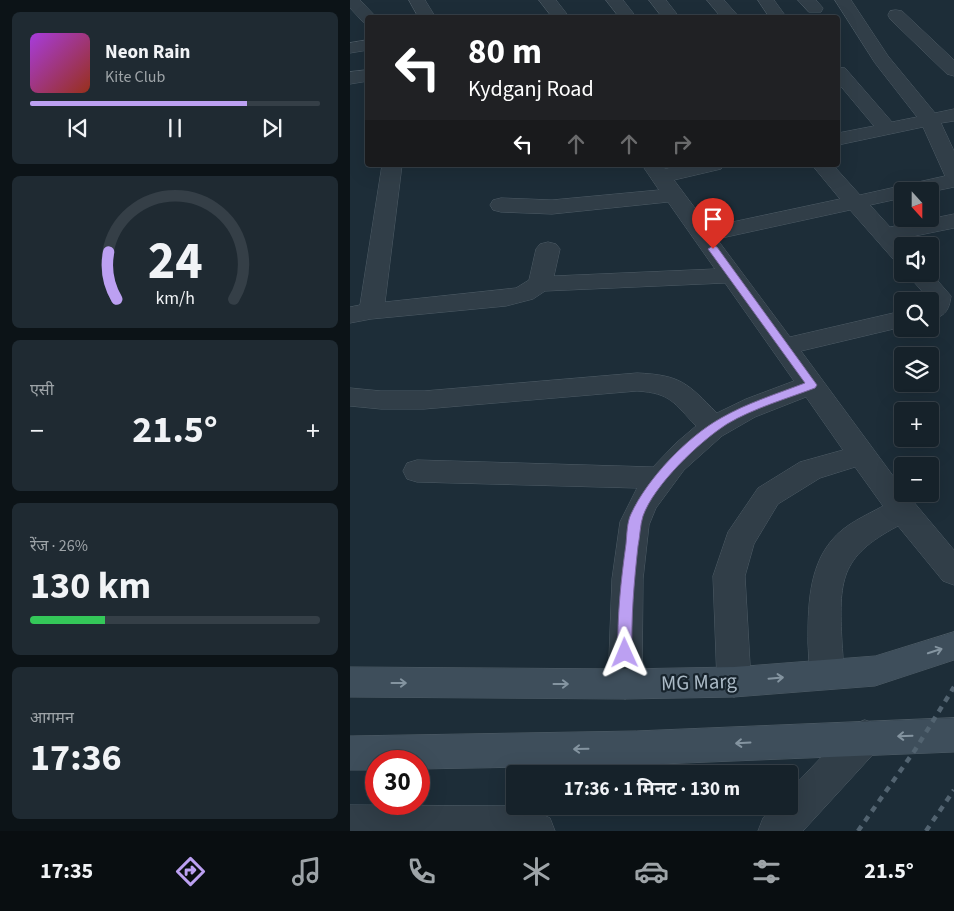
<!DOCTYPE html>
<html lang="hi">
<head>
<meta charset="utf-8">
<style>
	:root { --surface:#16222a; --page:#1f2a32; --text:#f1f3f6; --muted:#9ea4a8; --line:#353f47; --accent:#bca0f2 }
	body { margin:0; font-family:"Source Sans 3","Noto Sans Devanagari",sans-serif; background:var(--page); color:var(--text); height:100vh; display:flex; flex-direction:column; font-size:19px; white-space:nowrap }
	* { box-sizing:border-box; margin:0 }
	p { font-size:16px; color:var(--muted) }
	.icon { flex:none; width:28px; height:28px; fill:none; stroke:currentColor; stroke-width:2; stroke-linecap:round; stroke-linejoin:round }
	.map { position:relative; flex:1; overflow:hidden }
	.sheet { display:flex; flex-direction:column; gap:12px; padding:12px; background:#0c1317; width:350px }
	.sheet>* { flex:none }
	.guide { position:absolute; left:15px; top:15px; width:475px; height:152px; border-radius:5px; box-shadow:0 5px 20px #0002,0 0 0 1px var(--line); background:#202124; color:#fff; overflow:hidden }
	.needle { width:32px; rotate:159deg }
	.controls { position:absolute; left:544px; top:182px; display:grid; gap:10px }
	.controls a { display:grid; place-items:center; width:45px; height:45px; border-radius:5px; background:var(--surface); box-shadow:0 5px 20px #0002,0 0 0 1px var(--line); font-size:25px }
	.speed { position:absolute; left:15px; top:750px; display:flex; gap:10px; font-size:25px; font-weight:700; text-align:center }
	.speed>* { display:grid; place-content:center; width:65px; height:65px; border-radius:50%; background:var(--surface); box-shadow:0 5px 20px #0002,0 0 0 1px var(--line); line-height:1 }
	.speed .limit { border:8px solid #d22; background:#fff; color:#111 }
	.pin { position:absolute; display:grid; place-items:center; width:42px; height:42px; color:#fff; margin:-51px -21px; border-radius:50% 50% 50% 0; rotate:-45deg; box-shadow:0 0 5px #0007 }
	.pin .icon { rotate:45deg }
	.me { position:absolute; width:55px; margin:-28px; rotate:359deg; stroke-linejoin:round; filter:drop-shadow(0 0 4px #0008) }
	.turn { display:flex; align-items:center; gap:18px; height:105px; padding:0 20px; font-size:22px }
	.turn .icon { width:65px; height:65px; stroke-width:2.5 }
	.turn b { display:block; font-size:35px; line-height:42px }
	.lanes { display:flex; align-items:center; height:48px; padding:0 20px; background:#0003; justify-content:center; gap:25px; direction:ltr }
	.lanes .off { opacity:.35 }
	.big { font-size:38px; font-weight:700; line-height:1.1 }
	.sheet .card { flex:1; display:flex; flex-direction:column; justify-content:center; gap:8px; min-width:0; padding:0 18px; border-radius:8px; background:var(--page) }
	.sheet .dial { align-items:center; gap:0 }
	.dial svg { height:130px; overflow:visible; fill:none; stroke:var(--line); stroke-width:7; stroke-linecap:round; text-anchor:middle }
	.dial text { fill:var(--text); stroke:none }
	.song { display:flex; align-items:center; gap:15px }
	.cover { width:60px; height:60px; border-radius:8px; background:linear-gradient(135deg,hsl(280 70% 55%),hsl(10 70% 35%)) }
	.played { height:5px; border-radius:2px; background:linear-gradient(90deg,var(--accent) 75%,var(--line) 75%) }
	.keys { display:flex; justify-content:space-around; direction:ltr }
	.heat { display:flex; justify-content:space-between; align-items:center; font-size:28px; direction:ltr }
	.charge { height:8px; border-radius:4px; background:linear-gradient(90deg,#34c759 26%,var(--line) 0) }
	.trip { position:absolute; left:156px; top:765px; width:292px; height:50px; border-radius:5px; background:var(--surface); box-shadow:0 5px 20px #0002,0 0 0 1px var(--line); font-weight:700; line-height:50px; text-align:center }
	.menu { display:flex; height:80px; justify-content:space-around; align-items:center; background:#090e11; color:var(--muted) }
	.menu .icon { width:35px; height:35px }
	.menu .active { color:var(--accent) }
	.menu b { font-size:22px; color:var(--text) }
	main { display:flex; flex:1; min-height:0 }
	.map>svg:first-child { display:block }
</style>
</head>
<body>
<main>
<section class="sheet">
<div class="card">
<div class="song"><i class="cover"></i><div><b>Neon Rain</b><p>Kite Club</p></div></div>
<div class="played"></div>
<div class="keys"><svg class="icon" aria-label="previous" viewBox="0 0 24 24"><path d="M18 5L8 12l10 7zM5 5v14"/></svg><svg class="icon" aria-label="pause" viewBox="0 0 24 24"><path d="M8 5v14M16 5v14"/></svg><svg class="icon" aria-label="next" viewBox="0 0 24 24"><path d="M6 5l10 7-10 7zM19 5v14"/></svg></div>
</div>
<div class="card dial"><svg viewBox="0 0 100 80">
<path d="M14 69A42 42 0 1 1 86 69"/>
<path d="M14 69A42 42 0 0 1 9 40" stroke="#bca0f2"/>
<text x="50" y="56" font-size="32" font-weight="700">24</text>
<text x="50" y="72" font-size="11">km/h</text>
</svg></div>
<div class="card"><p>एसी</p>
<div class="heat"><a>−</a><b class="big">21.5°</b><a>+</a></div>
</div>
<div class="card"><p>रेंज · 26%</p><b class="big">130 km</b><div class="charge"></div></div>
<div class="card"><p>आगमन</p><b class="big">17:36</b></div>
</section>
<div class="map">
<svg width="604" height="831" viewBox="0 0 604 831">
	<rect width="100%" height="100%" fill="#1d2d38"/>
	<g fill="none" stroke-linecap="round" stroke-linejoin="round">
		<defs>
			<path id="minor" d="M 0,0 L 10,0 L 27,18 L 18,18 L 18,23 L 13,22 L 0,8 Z
				M 59,0 L 75,0 L 86,18 L 69,18 Z
				M 189,0 L 206,0 L 220,18 L 203,18 Z
				M 256,0 L 273,0 L 287,18 L 270,18 Z
				M 299,0 L 316,0 L 330,18 L 313,18 Z
				M 357,0 L 374,0 L 390,18 L 372,18 Z
				M 408,0 L 424,0 L 437,18 L 420,18 Z
				M 448,0 L 466,0 L 473,8 L 471,12 L 459,12 Z
				M 485,0 L 501,0 L 538,56 L 585,113 L 604,109 L 604,121 L 591,123 L 604,151 L 604,187 L 580,192 L 552,191 L 552,198 L 520,205 L 540,227 L 604,214 L 604,228 L 550,239 L 557,246 L 552,246 L 552,262 L 544,260 L 500,210 L 367,239 L 440,337 L 552,311 L 552,327 L 451,351 L 552,488 L 552,494 L 557,494 L 604,550 L 604,585 L 593,581 L 548,526 C 489,557 489,581 492,643 C 493,658 495,671 488,685 L 476,689 L 464,685 C 458,671 459,658 458,643 C 458,609 458,568 482,540 C 495,524 515,516 533,506 L 505,467 L 470,478 L 428,504 L 404,544 L 395,576 L 401,682 L 396,693 L 384,697 L 372,693 L 367,682 L 363,576 L 378,532 L 408,488 L 450,462 L 493,450 L 456,397 L 405,417 L 372,436 L 334,470 L 306,508 L 299,525 L 293,579 L 292,684 L 287,695 L 275,699 L 263,695 L 258,684 L 262,579 L 270,522 L 287,488 L 67,482 L 57,479 L 53,471 L 57,463 L 67,460 L 303,467 L 326,443 L 346,426 C 324,403 321,393 287,391 L 74,409 L 31,409 L 0,406 L 0,388 L 31,391 L 74,391 L 287,373 C 331,375 337,383 367,413 L 396,399 L 444,381 L 375,283 L 195,291 L 183,299 L 156,306 L 21,319 L 0,323 L 0,307 L 10,305 L 32,165 L 52,165 L 35,302 L 166,288 L 179,280 L 186,249 L 190,244 L 198,242 L 206,244 L 210,249 L 204,276 L 365,269 L 318,202 L 202,214 L 151,212 L 143,210 L 140,205 L 143,200 L 151,198 L 202,200 L 309,190 L 292,165 L 313,165 L 315,169 L 333,165 L 374,165 L 371,169 L 324,180 L 359,227 L 490,199 L 462,165 L 483,165 L 510,195 L 595,176 L 573,127 L 488,145 L 488,133 L 524,126 L 488,83 L 488,67 L 495,68 L 542,122 L 567,117 L 525,63 Z
				M 546,10 L 552,11 L 604,60 L 604,76 L 597,74 L 540,19 L 538,15 L 540,11 Z
				M 18,40 L 18,50 L 0,53 L 0,43 Z
				M 18,70 L 18,81 L 0,84 L 0,72 Z
				M 580,272 L 601,296 C 599,311 595,316 580,320 L 580,301 L 576,301 L 577,297 L 557,274 L 580,274 Z
				M 515,720 L 528,725 L 533,737 L 528,749 L 453,831 L 408,831 L 413,818 L 424,806 L 440,806 L 440,790 L 502,725 Z
				M 0,805 L 174,806 L 200,818 L 205,831 L 0,831 Z"/>
			<path id="secondary" d="M 604,632 L 604,660 L 525,686 L 384,697 L 275,699 L 0,697 L 0,667 L 275,669 L 384,667 L 525,656 Z
				M 604,718 L 604,752 L 286,765 L 69,769 L 69,761 L 26,761 L 26,770 L 0,770 L 0,736 L 286,731 Z"/>
		</defs>
		<!-- minor casing -->
		<use href="#minor" stroke="#4e5c66" stroke-width="1"/>
		<!-- secondary casing -->
		<use href="#secondary" stroke="#4e5c66" stroke-width="1"/>
		<!-- minor -->
		<use href="#minor" fill="#313e48" fill-rule="evenodd"/>
		<!-- secondary -->
		<use href="#secondary" fill="#3e4e5b" fill-rule="evenodd"/>
		<!-- rail -->
		<path stroke="#526370" stroke-width="4.5" stroke-dasharray="6 6" stroke-linecap="butt" d="M 508,831 L 565,750 L 604,687
			M 576,831 L 604,790"/>
	</g>
	<!-- one-way arrows -->
	<defs><path id="oneway-shaft" d="M-6 0H5M1.5-3L5.5 0L1.5 3" fill="none" stroke-width="1.6" stroke-linecap="round" stroke-linejoin="round" transform="scale(1.25)"/></defs>
	<g stroke="#8494a0">
		<use href="#oneway-shaft" transform="translate(585 651) rotate(-18)"/>
		<use href="#oneway-shaft" transform="translate(426 678) rotate(-5)"/>
		<use href="#oneway-shaft" transform="translate(49 683)"/>
		<use href="#oneway-shaft" transform="translate(211 684)"/>
		<use href="#oneway-shaft" transform="translate(555 736) rotate(178)"/>
		<use href="#oneway-shaft" transform="translate(393 743) rotate(177)"/>
		<use href="#oneway-shaft" transform="translate(231 749) rotate(179)"/>
	</g>
	<!-- route -->
	<path fill="#bca0f2" stroke="#7a689d" d="M 363,246 L 367,247 L 467,385 L 465,388 C 436,399 404,408 377,424 C 349,442 304,485 293,516 C 290,525 290,537 288,546 C 284,582 281,617 282,653 L 280,657 L 275,659 L 270,657 L 268,653 C 267,616 271,580 276,544 C 277,534 277,522 281,514 C 297,479 337,437 371,418 C 397,403 426,394 455,383 L 358,249 Z"/>
	<g text-anchor="middle" dominant-baseline="central" stroke-width="4.5" stroke-linejoin="round" paint-order="stroke">
		<!-- near-street labels -->
		<g font-size="21" fill="#aab9c5" stroke="#17232c">
			<text transform="translate(349 682) rotate(-2)">MG Marg</text>
		</g>
	</g>
</svg>
<div class="controls">
<a><svg class="needle" viewBox="-14 -14 28 28"><path d="M0-13l5 13h-10z" fill="#e53935"/><path d="M0 13l5-13h-10z" fill="#9ea4a8"/></svg></a>
<a><svg class="icon" aria-label="sound" viewBox="0 0 24 24"><path d="M4 9h4l5-4v14l-5-4H4zM17 9q2 3 0 6"/></svg></a>
<a><svg class="icon" aria-label="search" viewBox="0 0 24 24"><circle cx="10" cy="10" r="6"/><path d="M15 15l6 6"/></svg></a>
<a><svg class="icon" aria-label="layers" viewBox="0 0 24 24"><path d="M12 4l9 5-9 5-9-5zM3 14l9 5 9-5"/></svg></a>
<a>+</a>
<a>−</a>
</div>
<div class="speed"><div class="limit">30</div></div>
<div class="pin" style="left:363px;top:249px;background:#d93025"><svg class="icon" aria-label="arrive" viewBox="0 0 24 24"><path d="M6 21V4h12l-3 4 3 4H6"/></svg></div>
<svg class="me" style="left:275px;top:653px" viewBox="-20 -20 40 40"><path d="M0-17L14 15 0 8-14 15z" fill="#bca0f2" stroke="#fff" stroke-width="4"/></svg>
<div class="trip">17:36 · 1 मिनट · 130 m</div>
<div class="guide">
<div class="turn"><svg class="icon" aria-label="left" viewBox="0 0 24 24"><path d="M17 20v-9H6M10 6l-5 5 5 5"/></svg><div><b>80 m</b>Kydganj Road</div></div>
<div class="lanes"><svg class="icon" aria-label="left" viewBox="0 0 24 24"><path d="M17 20v-9H6M10 6l-5 5 5 5"/></svg><svg class="icon off" aria-label="ahead" viewBox="0 0 24 24"><path d="M12 20V5M6 11l6-6 6 6"/></svg><svg class="icon off" aria-label="ahead" viewBox="0 0 24 24"><path d="M12 20V5M6 11l6-6 6 6"/></svg><svg class="icon off" aria-label="right" viewBox="0 0 24 24"><path d="M7 20v-9h11M14 6l5 5-5 5"/></svg></div>
</div>
</div>
</main>
<nav class="menu">
<b>17:35</b>
<svg class="icon active" aria-label="directions" viewBox="0 0 24 24"><path d="M12 3l9 9-9 9-9-9zM9 14v-3h6M13 9l2 2-2 2"/></svg>
<svg class="icon" aria-label="music" viewBox="0 0 24 24"><path d="M9 18V5l10-2v13"/><circle cx="6" cy="18" r="3"/><circle cx="16" cy="16" r="3"/></svg>
<svg class="icon" aria-label="phone" viewBox="0 0 24 24"><path d="M5 4h4l2 5-3 2q2 4 5 5l2-3 5 2v4C11 20 4 13 5 4z"/></svg>
<svg class="icon" aria-label="climate" viewBox="0 0 24 24"><path d="M12 3v18M4 7l16 10M4 17L20 7"/></svg>
<svg class="icon" aria-label="car" viewBox="0 0 24 24"><path d="M5 17H2v-5l4-1 3-4h7l3 4 3 1v5h-3M9 17h6M6 11h13"/><circle cx="7" cy="17" r="2"/><circle cx="17" cy="17" r="2"/></svg>
<svg class="icon" aria-label="filters" viewBox="0 0 24 24"><path d="M4 7h16M4 17h16"/><circle cx="9" cy="7" r="2"/><circle cx="15" cy="17" r="2"/></svg>
<b>21.5°</b>
</nav>
</body>
</html>
